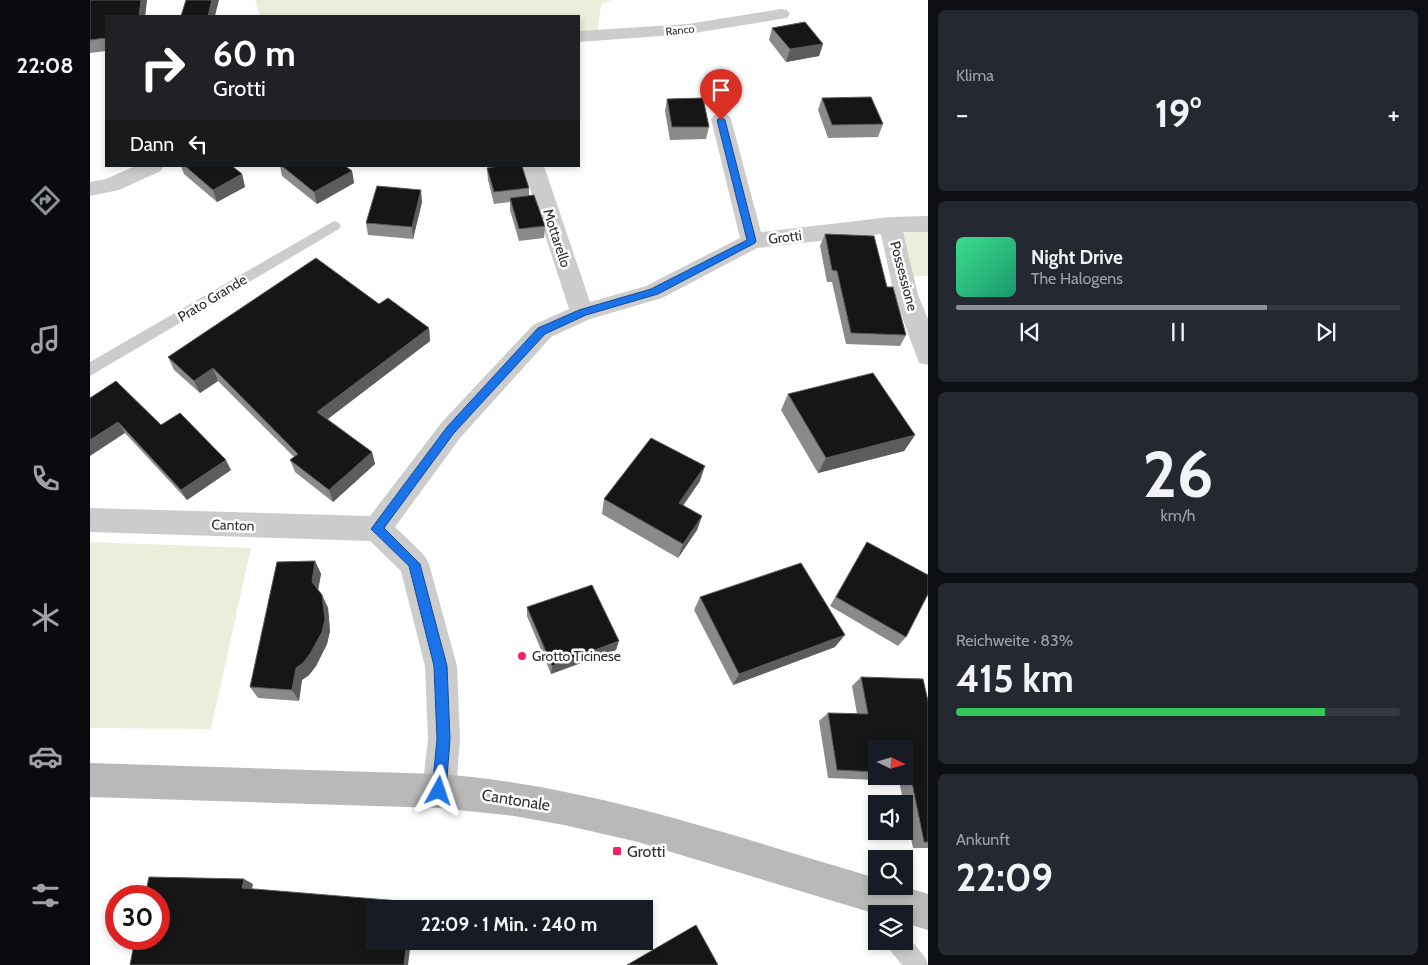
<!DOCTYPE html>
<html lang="de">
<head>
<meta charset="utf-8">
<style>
	:root { --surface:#171b24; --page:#242831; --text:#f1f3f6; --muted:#9ea1a6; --line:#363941; --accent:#8c9099 }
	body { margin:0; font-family:Cabin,sans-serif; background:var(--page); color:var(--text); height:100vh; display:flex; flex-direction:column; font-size:19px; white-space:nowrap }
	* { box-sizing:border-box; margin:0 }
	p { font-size:16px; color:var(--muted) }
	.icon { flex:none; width:28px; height:28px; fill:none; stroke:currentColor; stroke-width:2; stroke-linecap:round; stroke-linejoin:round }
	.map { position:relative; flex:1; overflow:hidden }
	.drawer { display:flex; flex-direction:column; gap:10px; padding:10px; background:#0d0f14; width:500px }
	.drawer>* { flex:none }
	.hud { position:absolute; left:15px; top:15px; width:475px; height:152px; border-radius:0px; box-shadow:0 2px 8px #0003; background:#202124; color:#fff; overflow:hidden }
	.needle { width:32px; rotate:95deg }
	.controls { position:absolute; left:778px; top:740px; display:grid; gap:10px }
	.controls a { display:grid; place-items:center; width:45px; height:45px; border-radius:0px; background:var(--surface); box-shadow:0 2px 8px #0003; font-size:25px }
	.speed { position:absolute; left:15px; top:885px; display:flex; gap:10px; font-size:25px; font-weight:700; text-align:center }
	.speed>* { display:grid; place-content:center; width:65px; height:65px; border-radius:50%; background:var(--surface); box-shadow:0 2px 8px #0003; line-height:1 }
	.speed .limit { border:8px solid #d22; background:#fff; color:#111 }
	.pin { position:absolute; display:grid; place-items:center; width:42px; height:42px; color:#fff; margin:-51px -21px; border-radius:50% 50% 50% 0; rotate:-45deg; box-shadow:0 0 5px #0007 }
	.pin .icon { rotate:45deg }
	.me { position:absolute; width:55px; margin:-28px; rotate:5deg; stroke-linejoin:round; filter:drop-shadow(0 0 4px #0008) }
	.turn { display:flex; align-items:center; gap:18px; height:105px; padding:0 25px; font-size:22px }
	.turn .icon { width:65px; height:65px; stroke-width:2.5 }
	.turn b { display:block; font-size:35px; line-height:42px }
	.then { display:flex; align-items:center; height:48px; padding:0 25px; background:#0003; gap:10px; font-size:19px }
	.big { font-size:38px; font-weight:700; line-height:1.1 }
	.drawer .card { flex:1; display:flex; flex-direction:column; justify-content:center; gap:8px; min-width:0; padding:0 18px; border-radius:8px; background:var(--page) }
	.drawer .dial { align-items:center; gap:0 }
	.dial b { font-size:65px; line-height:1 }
	.song { display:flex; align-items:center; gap:15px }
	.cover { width:60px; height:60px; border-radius:8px; background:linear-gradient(135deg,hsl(150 70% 55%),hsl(160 70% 35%)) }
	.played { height:5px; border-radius:2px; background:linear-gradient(90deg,var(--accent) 70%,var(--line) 70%) }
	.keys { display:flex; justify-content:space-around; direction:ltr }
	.heat { display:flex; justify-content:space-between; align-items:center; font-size:28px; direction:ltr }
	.charge { height:8px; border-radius:4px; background:linear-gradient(90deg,#34c759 83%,var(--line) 0) }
	.trip { position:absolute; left:275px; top:900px; width:288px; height:50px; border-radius:0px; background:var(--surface); box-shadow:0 2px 8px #0003; font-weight:700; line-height:50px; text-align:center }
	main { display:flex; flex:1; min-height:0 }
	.tab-bar { display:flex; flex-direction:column; width:90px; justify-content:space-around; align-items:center; background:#090b0e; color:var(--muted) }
	.tab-bar .icon { width:35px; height:35px }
	.tab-bar .active { color:var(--accent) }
	.tab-bar b { font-size:22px; color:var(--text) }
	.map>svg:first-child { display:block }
</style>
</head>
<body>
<main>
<nav class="tab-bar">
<b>22:08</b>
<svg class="icon active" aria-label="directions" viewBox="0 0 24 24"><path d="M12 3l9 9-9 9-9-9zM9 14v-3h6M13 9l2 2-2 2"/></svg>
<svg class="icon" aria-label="music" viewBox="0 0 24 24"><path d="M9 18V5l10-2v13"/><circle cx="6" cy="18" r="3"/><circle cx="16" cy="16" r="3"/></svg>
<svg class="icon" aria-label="phone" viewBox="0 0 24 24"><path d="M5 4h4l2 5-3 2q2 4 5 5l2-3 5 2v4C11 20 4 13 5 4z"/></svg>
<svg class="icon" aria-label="climate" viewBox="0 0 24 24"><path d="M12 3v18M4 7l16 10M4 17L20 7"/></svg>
<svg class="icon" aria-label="car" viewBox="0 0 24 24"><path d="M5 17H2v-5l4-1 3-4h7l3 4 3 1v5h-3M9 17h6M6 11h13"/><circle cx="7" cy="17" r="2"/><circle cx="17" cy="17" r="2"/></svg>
<svg class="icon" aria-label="filters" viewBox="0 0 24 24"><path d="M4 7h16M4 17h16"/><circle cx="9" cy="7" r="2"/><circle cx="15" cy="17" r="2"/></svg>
</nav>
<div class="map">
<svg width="838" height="965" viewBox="0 0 838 965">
	<rect width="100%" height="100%" fill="#fff"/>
	<!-- green -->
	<path fill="#eaeedb" d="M 165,0 L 521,0 L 511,5 L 507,36 L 489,37 L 489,16 L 170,16 Z
		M 838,225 L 838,276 L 819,276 L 799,227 Z
		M 0,542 L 161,548 L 121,729 L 0,728 Z"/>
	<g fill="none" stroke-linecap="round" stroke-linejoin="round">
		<!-- lane -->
		<path fill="#ccc" fill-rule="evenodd" d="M 244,221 L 249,223 L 251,226 L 249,229 L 0,376 L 0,362 Z
			M 814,932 L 835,957 L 838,965 L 812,965 L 799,949 L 795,941 L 814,941 Z"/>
		<!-- street -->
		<path fill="#ccc" fill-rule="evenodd" d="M 691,9 L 697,10 L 700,14 L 697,18 L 598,34 L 489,42 L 489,31 L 598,24 Z
			M 631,113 L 638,115 L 641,119 L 671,232 L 800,217 L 838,216 L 838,232 L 813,232 L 828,295 L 838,319 L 838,365 L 829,363 L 804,295 L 791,234 L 667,248 L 572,298 L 500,319 L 461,337 L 370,438 L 305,527 L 334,555 L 339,564 L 367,666 L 370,739 L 366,791 L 361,803 L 349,808 L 337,803 L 332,791 L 338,739 L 335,666 L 311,571 L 280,541 L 0,532 L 0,508 L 280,516 L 352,422 L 443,325 L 479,309 L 435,173 L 429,166 L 453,166 L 455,169 L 500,302 L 556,286 L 650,238 L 621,119 L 624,115 Z
			M 45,166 L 74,166 L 71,171 L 29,190 L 0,196 L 0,182 L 16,179 Z"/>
		<!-- secondary -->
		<path fill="#b9b9b9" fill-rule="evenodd" d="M 0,763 L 349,774 C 500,785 642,836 786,878 L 786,886 L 812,886 L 838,894 L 838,930 L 814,923 L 814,914 L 786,914 L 548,842 L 474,825 L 424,816 L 349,808 L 0,797 Z"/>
	</g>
	<!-- wall -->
	<path fill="#8a8a8a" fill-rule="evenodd" d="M 57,0 L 55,16 L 16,16 L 16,51 L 0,53 L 0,2 Z
		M 682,28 L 733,44 L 729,56 L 696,62 L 679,40 Z
		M 732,98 L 793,124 L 788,137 L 738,138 L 728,110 Z
		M 577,99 L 619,127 L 616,139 L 580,140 L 575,111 Z
		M 91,166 L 142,166 L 152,174 L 155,187 L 127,202 L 94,174 Z
		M 190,166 L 255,166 L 262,171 L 264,183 L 227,204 L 192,176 Z
		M 397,168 L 439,188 L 439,196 L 455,226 L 454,238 L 429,241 L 420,210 L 420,202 L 404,204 L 398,180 Z
		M 332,202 L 323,239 L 278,235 L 276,223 Z
		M 735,234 L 797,287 L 816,335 L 810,346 L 756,344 L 742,282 L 737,282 L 730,246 Z
		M 289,304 L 339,328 L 340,341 L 238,419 L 282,452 L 285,464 L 243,502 L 205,472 L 200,460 L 204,457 L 128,381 L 110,393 L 84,370 L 78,357 Z
		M 698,394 L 825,435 L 814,451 L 728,473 L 691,410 Z
		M 0,398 L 71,425 L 141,470 L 97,500 L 35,433 Z
		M 610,481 L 593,506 L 612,516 L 607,530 L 588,558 L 512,514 L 514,499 Z
		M 777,542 L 816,637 L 808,646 L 740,606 L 771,552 Z
		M 225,561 L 231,574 L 228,590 L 232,595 L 238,608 L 240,631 L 237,644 L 226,666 L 219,675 L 212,680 L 209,701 L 168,698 L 160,687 Z
		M 610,597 L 745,647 L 643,685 L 604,610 Z
		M 437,607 L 526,650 L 461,674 L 437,616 Z
		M 771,677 L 838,701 L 838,848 L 823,848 L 809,781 L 738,778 L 729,721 L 738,713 L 767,714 L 762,686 ZM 786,749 L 814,749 L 814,776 L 786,776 Z"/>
	<!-- shaded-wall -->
	<path fill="#5c5c5c" d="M 51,0 L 57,0 L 55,16 L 49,16 Z
		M 122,0 L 129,0 L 125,16 L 118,16 Z
		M 733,44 L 729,56 L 696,62 L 700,49 Z
		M 262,171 L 264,183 L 227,204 L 224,192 Z
		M 152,174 L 155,187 L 127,202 L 123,190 Z
		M 331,190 L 332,202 L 323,239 L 322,227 Z
		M 339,328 L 340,341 L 231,424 L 227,412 Z
		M 123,368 L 128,381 L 110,393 L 104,381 Z
		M 28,422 L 35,433 L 0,456 L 0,440 Z
		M 825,435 L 814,451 L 728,473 L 736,458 Z
		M 282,452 L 285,464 L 243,502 L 239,490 Z
		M 136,460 L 141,470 L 97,500 L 91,490 Z
		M 615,466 L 610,481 L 584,518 L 589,503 Z
		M 612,516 L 607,530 L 588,558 L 593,544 Z
		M 225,561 L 231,574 L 227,595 L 222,582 Z
		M 232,595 L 238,608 L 240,631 L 237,644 L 226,666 L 219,675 L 212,680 L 209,701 L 202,690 L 206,668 Z
		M 755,635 L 745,647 L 643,685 L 649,674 Z
		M 529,641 L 526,650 L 461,674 L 462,666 Z
		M 154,879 L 163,884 L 161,893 L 152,888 Z
		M 322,902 L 325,907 L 325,909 L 321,909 Z
		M 317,941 L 321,941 L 318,965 L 314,965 Z"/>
	<!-- building -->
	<path fill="#161616" stroke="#5c5c5c" d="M 0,0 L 51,0 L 49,16 L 16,16 L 16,38 L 0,40 Z
		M 96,0 L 122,0 L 118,16 L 91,16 Z
		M 715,22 L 733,44 L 700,49 L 682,28 Z
		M 781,97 L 793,124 L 742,125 L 732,98 Z
		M 613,98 L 619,127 L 582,127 L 577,99 Z
		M 95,166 L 142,166 L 152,174 L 123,190 Z
		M 192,166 L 255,166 L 262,171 L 224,192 Z
		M 408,166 L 432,166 L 439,188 L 404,192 L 397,168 Z
		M 287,186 L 331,190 L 322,227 L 276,223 Z
		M 444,195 L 455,226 L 429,229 L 420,198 Z
		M 735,234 L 784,236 L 797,287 L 803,287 L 816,335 L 761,333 L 747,271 L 742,270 Z
		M 226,258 L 289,304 L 298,298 L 339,328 L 227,412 L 282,452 L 239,490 L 200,460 L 208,454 L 123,368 L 104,381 L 78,357 Z
		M 783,373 L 825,435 L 736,458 L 698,394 Z
		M 26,381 L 71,425 L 90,413 L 136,460 L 91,490 L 28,422 L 0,440 L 0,398 Z
		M 561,438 L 615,466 L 589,503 L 612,516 L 593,544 L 514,499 Z
		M 777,542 L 838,575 L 838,594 L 816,637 L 746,597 Z
		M 225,561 L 222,582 L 232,595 L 235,619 L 232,632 L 220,654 L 213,663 L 206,668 L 202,690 L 160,687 L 187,562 Z
		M 711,563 L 755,635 L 649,674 L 610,597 Z
		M 502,585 L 529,641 L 462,666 L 437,607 Z
		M 771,677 L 833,679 L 838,701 L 838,842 L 834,842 L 820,773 L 814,773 L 814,749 L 786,749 L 786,772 L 747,770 L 738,713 L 778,714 Z
		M 59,877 L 154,879 L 152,888 L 322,902 L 321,909 L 284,909 L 284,941 L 317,941 L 314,965 L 40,965 L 45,939 L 69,939 L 69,896 L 55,896 Z
		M 606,925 L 628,965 L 537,965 Z"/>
	<!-- route -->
	<path fill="#1a73e8" stroke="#114b97" d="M 631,117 L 635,120 L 666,241 L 665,243 L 568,294 L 496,315 L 455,334 L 364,433 L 294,528 L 330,564 L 357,666 L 360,739 L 356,791 L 354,796 L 349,798 L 344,796 L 342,791 L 347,739 L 344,666 L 319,566 L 281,529 L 357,427 L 448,328 L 489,310 L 561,289 L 657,240 L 627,120 Z"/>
	<!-- markers -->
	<g fill="#f72064" stroke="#fff" stroke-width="2">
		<circle cx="432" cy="656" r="5"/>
		<rect x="522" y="846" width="10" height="10" rx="2.5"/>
	</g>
	<g text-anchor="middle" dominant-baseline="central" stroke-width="5" stroke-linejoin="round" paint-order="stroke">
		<!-- far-street labels -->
		<g font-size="11" fill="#2f2f2f" stroke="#fff">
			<text transform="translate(590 30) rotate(-6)">Ranco</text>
		</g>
		<!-- street labels -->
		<g font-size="14" fill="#2f2f2f" stroke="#fff">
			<text transform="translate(695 237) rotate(-7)">Grotti</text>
			<text transform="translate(467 238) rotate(72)">Mottarello</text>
			<text transform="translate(814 276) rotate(75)">Possessione</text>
			<text transform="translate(122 298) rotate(-31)">Prato Grande</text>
			<text transform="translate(143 525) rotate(2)">Canton</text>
		</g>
		<!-- poi labels -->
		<g font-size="14" fill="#2f2f2f" stroke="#fff" text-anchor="start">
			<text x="442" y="656">Grotto Ticinese</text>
		</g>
		<!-- near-street labels -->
		<g font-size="16" fill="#2f2f2f" stroke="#fff">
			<text transform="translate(426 800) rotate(9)">Cantonale</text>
		</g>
		<!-- near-poi labels -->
		<g font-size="16" fill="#2f2f2f" stroke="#fff" text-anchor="start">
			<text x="537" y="851">Grotti</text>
		</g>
	</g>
</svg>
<div class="controls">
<a><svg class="needle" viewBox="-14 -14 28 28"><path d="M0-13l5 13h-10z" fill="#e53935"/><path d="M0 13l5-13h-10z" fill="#9ea1a6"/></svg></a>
<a><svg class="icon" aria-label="sound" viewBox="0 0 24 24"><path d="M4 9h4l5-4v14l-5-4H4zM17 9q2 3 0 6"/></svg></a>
<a><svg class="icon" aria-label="search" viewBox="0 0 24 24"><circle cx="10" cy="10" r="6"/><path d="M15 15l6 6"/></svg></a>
<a><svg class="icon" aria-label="layers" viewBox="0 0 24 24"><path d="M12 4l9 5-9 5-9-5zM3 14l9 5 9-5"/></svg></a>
</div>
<div class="speed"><div class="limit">30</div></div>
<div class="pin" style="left:631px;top:120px;background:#d93025"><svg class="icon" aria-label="arrive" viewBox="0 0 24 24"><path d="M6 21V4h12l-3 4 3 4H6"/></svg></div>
<svg class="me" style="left:349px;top:791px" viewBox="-20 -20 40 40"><path d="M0-17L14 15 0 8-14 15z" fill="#1a73e8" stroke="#fff" stroke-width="4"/></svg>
<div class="trip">22:09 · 1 Min. · 240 m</div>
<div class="hud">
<div class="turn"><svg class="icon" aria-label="right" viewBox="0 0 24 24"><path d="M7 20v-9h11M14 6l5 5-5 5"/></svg><div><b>60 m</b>Grotti</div></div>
<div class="then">Dann<svg class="icon" aria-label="left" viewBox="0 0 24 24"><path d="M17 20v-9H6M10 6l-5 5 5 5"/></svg></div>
</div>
</div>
<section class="drawer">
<div class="card"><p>Klima</p>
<div class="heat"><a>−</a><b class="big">19°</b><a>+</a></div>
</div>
<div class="card">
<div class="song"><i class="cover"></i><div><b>Night Drive</b><p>The Halogens</p></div></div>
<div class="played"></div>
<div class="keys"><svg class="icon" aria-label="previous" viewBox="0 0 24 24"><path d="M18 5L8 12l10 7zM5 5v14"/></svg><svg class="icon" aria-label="pause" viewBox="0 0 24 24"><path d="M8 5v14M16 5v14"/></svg><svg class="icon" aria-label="next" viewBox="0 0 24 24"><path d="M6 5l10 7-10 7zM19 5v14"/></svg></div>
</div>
<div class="card dial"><b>26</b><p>km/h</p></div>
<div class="card"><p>Reichweite · 83%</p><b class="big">415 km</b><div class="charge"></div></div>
<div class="card"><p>Ankunft</p><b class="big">22:09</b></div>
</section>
</main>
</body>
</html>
